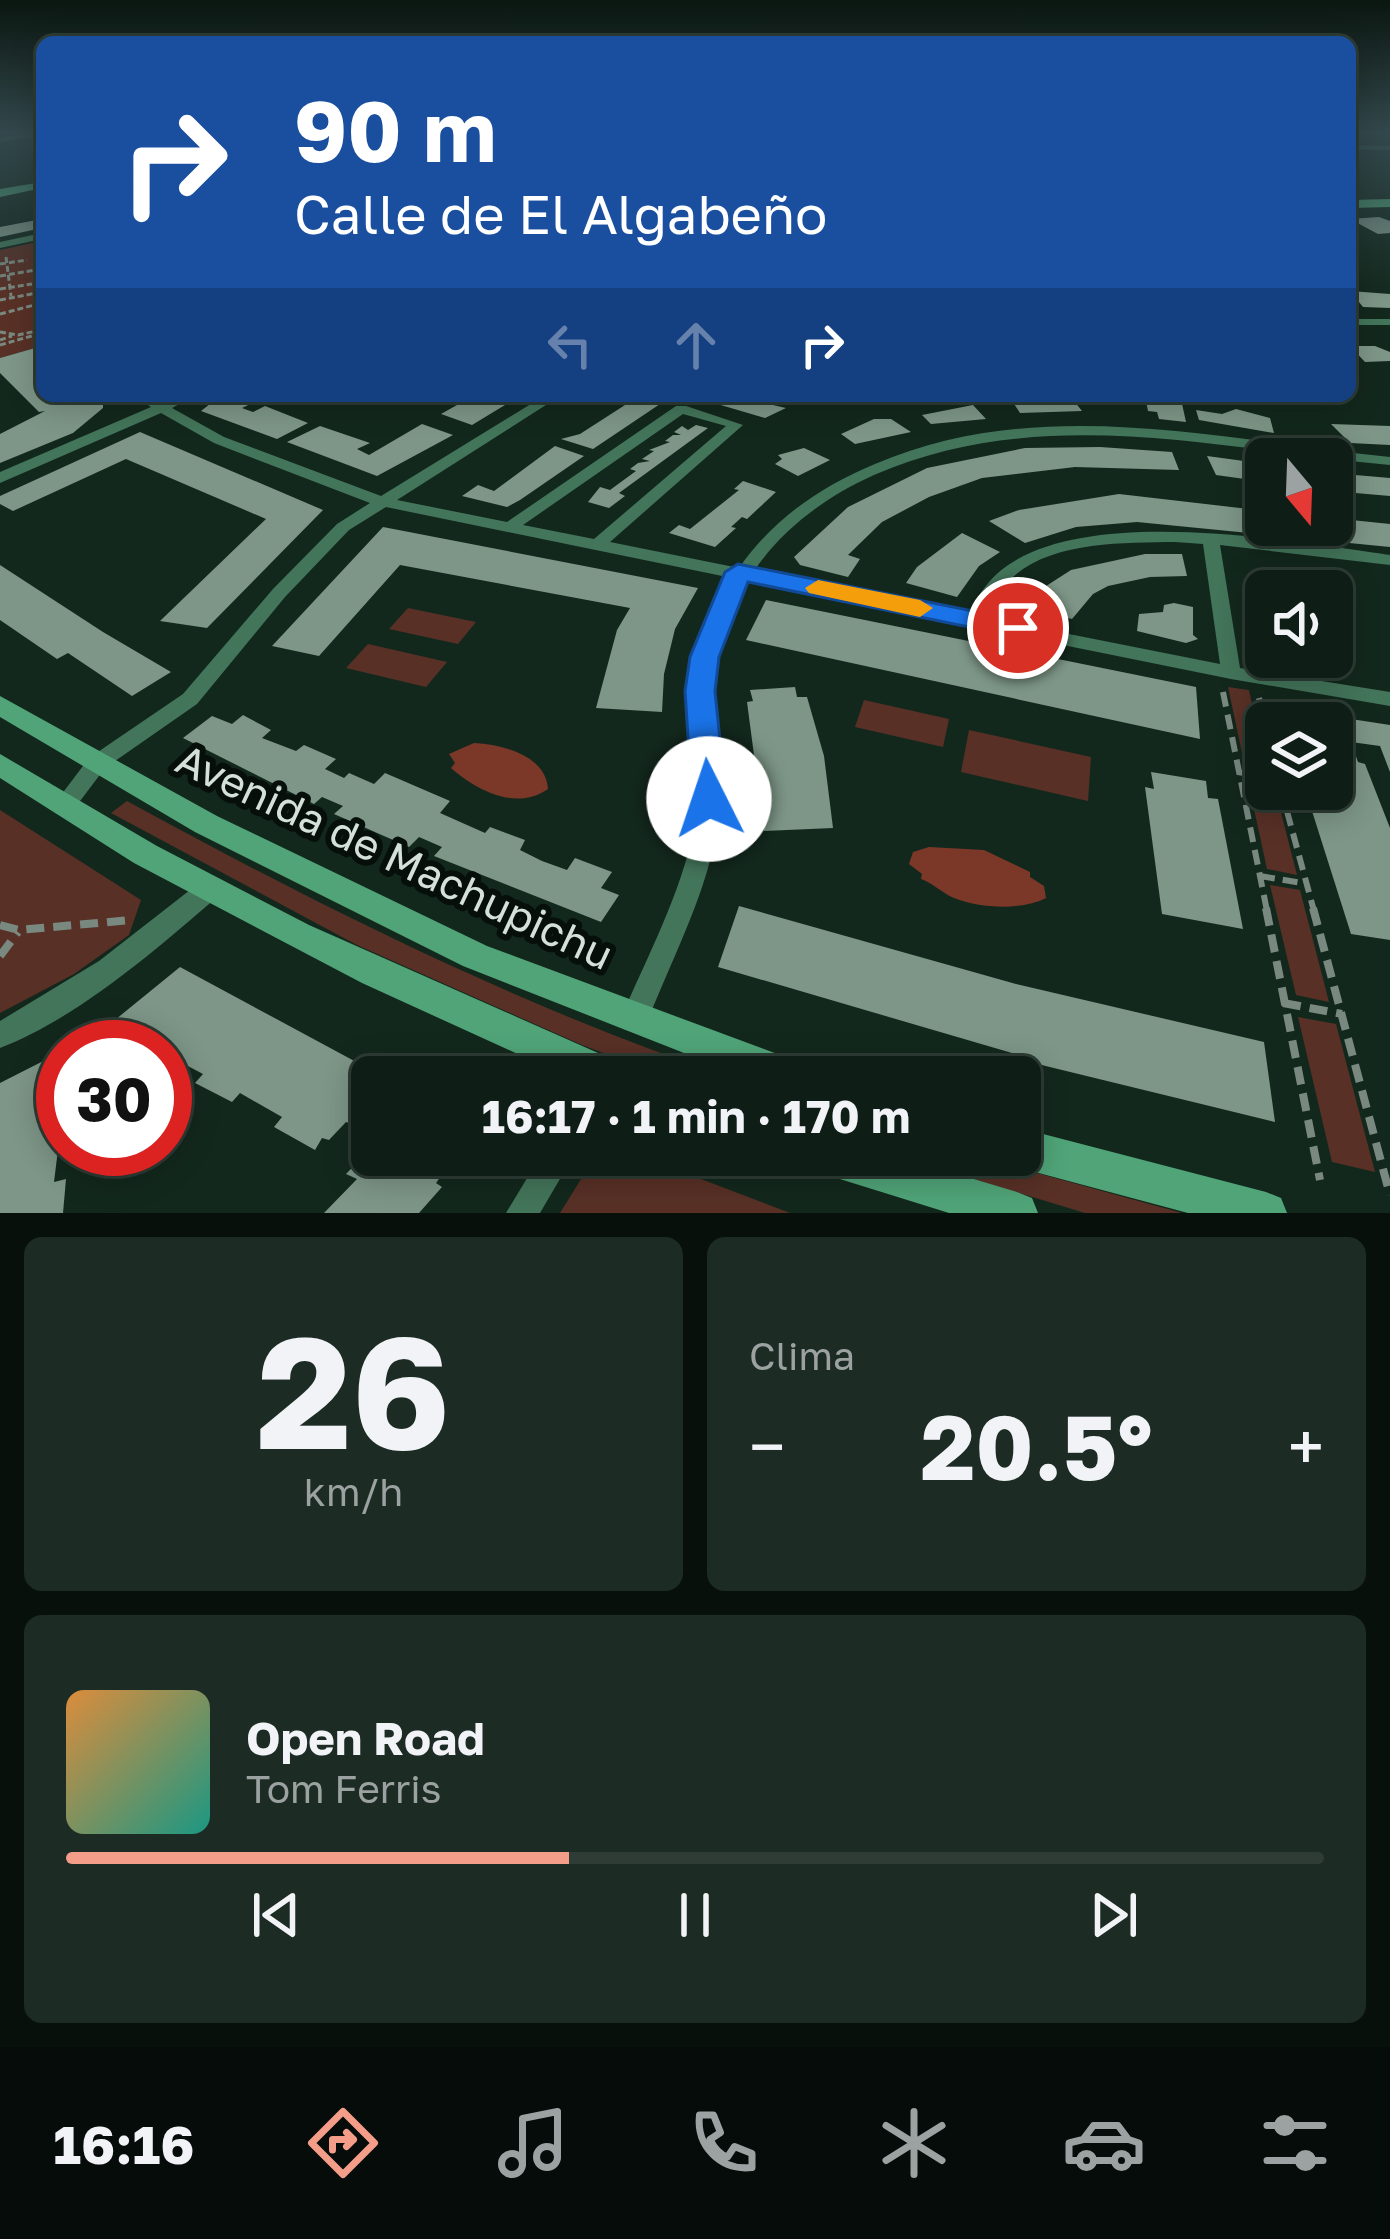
<!DOCTYPE html>
<html lang="es">
<head>
<meta charset="utf-8">
<style>
	:root { --surface:#0e1e16; --page:#1c2b23; --text:#f1f3f6; --muted:#9ba2a1; --line:#2e3c35; --accent:#f49e89 }
	body { margin:0; font-family:"Golos Text",sans-serif; background:var(--page); color:var(--text); height:100vh; display:flex; flex-direction:column; font-size:45px; white-space:nowrap }
	* { box-sizing:border-box; margin:0 }
	p { font-size:39px; color:var(--muted) }
	.icon { flex:none; width:66px; height:66px; fill:none; stroke:currentColor; stroke-width:2; stroke-linecap:round; stroke-linejoin:round }
	.map { position:relative; height:1213px; overflow:hidden }
	.panel { display:flex; flex-direction:column; gap:24px; padding:24px; background:#08100c; flex:1 }
	.panel>* { flex:none }
	.top-card { position:absolute; left:36px; top:36px; width:1320px; height:366px; border-radius:18px; box-shadow:0 6px 30px #0003,0 0 0 3px var(--line); background:#1a4fa0; color:#fff; overflow:hidden }
	.needle { width:78px; rotate:161deg }
	.tools { position:absolute; left:1245px; top:438px; display:grid; gap:24px }
	.tools a { display:grid; place-items:center; width:108px; height:108px; border-radius:18px; background:var(--surface); box-shadow:0 6px 30px #0003,0 0 0 3px var(--line); font-size:60px }
	.speed { position:absolute; left:36px; top:1020px; display:flex; gap:24px; font-size:60px; font-weight:700; text-align:center }
	.speed>* { display:grid; place-content:center; width:156px; height:156px; border-radius:50%; background:var(--surface); box-shadow:0 6px 30px #0003,0 0 0 3px var(--line); line-height:1 }
	.speed .limit { border:18px solid #d22; background:#fff; color:#111 }
	.pin { position:absolute; display:grid; place-items:center; width:102px; height:102px; color:#fff; margin:-51px; border:6px solid #fff; border-radius:50%; box-shadow:0 3px 12px #0007 }
	.me { position:absolute; width:132px; margin:-66px; rotate:356deg; stroke-linejoin:round; filter:drop-shadow(0 0 9px #0008) }
	.turn { display:flex; align-items:center; gap:42px; height:252px; padding:0 60px; font-size:54px }
	.turn .icon { width:156px; height:156px; stroke-width:2.5 }
	.turn b { display:block; font-size:84px; line-height:102px }
	.lanes { display:flex; align-items:center; height:114px; padding:0 60px; background:#0003; justify-content:center; gap:60px; direction:ltr }
	.lanes .off { opacity:.35 }
	.big { font-size:90px; font-weight:700; line-height:1.1 }
	.panel .tile { flex:1; display:flex; flex-direction:column; justify-content:center; gap:18px; min-width:0; padding:0 42px; border-radius:18px; background:var(--page) }
	.panel .dial { align-items:center; gap:0 }
	.dial b { font-size:156px; line-height:1 }
	.song { display:flex; align-items:center; gap:36px }
	.cover { width:144px; height:144px; border-radius:18px; background:linear-gradient(135deg,hsl(30 70% 55%),hsl(170 70% 35%)) }
	.played { height:12px; border-radius:6px; background:linear-gradient(90deg,var(--accent) 40%,var(--line) 40%) }
	.keys { display:flex; justify-content:space-around; direction:ltr }
	.heat { display:flex; justify-content:space-between; align-items:center; font-size:66px; direction:ltr }
	.panel .tiles { flex:1; display:grid; gap:24px; grid-template-columns:1fr 1fr }
	.tile:last-child { grid-column:span 2 }
	.trip { position:absolute; left:351px; top:1056px; width:690px; height:120px; border-radius:18px; background:var(--surface); box-shadow:0 6px 30px #0003,0 0 0 3px var(--line); font-weight:700; line-height:120px; text-align:center }
	.dock { display:flex; height:192px; justify-content:space-around; align-items:center; background:#060c09; color:var(--muted) }
	.dock .icon { width:84px; height:84px }
	.dock .on { color:var(--accent) }
	.dock b { font-size:54px; color:var(--text) }
	.map>svg:first-child { display:block }
</style>
</head>
<body>
<div class="map">
<svg width="1390" height="1213" viewBox="0 0 1390 1213">
	<rect width="100%" height="100%" fill="#13281d"/>
	<!-- green -->
	<path fill="#583026" d="M 42,241 L 42,346 L 0,358 L 0,250 Z
		M 408,608 L 476,622 L 458,644 L 389,629 Z
		M 368,644 L 447,662 L 426,687 L 346,668 Z
		M 1228,687 L 1249,690 L 1266,770 L 1245,767 Z
		M 864,700 L 949,719 L 943,747 L 855,727 Z
		M 969,730 L 1091,757 L 1088,801 L 961,772 Z
		M 1247,777 L 1266,780 L 1266,789 L 1275,789 L 1297,875 L 1267,869 Z
		M 127,801 C 321,907 519,1006 728,1077 L 667,1077 L 582,1045 L 357,945 L 111,813 Z
		M 0,810 L 141,900 L 129,935 L 74,974 L 0,1013 Z
		M 1270,885 L 1300,890 L 1329,1002 L 1296,995 Z
		M 1298,1017 L 1336,1024 L 1375,1172 L 1332,1162 Z
		M 596,1155 L 638,1155 L 790,1213 L 560,1213 Z
		M 894,1155 L 972,1155 L 1182,1213 L 1085,1213 Z"/>
	<!-- water -->
	<path fill="#7b3828" d="M 474,743 C 507,745 546,757 548,789 C 517,811 477,791 451,768 L 455,763 L 449,754 Z
		M 929,847 L 984,850 L 1030,872 L 1030,877 L 1044,886 L 1046,898 C 1023,910 982,909 954,898 C 942,893 933,883 921,879 L 922,874 L 909,864 L 913,852 Z"/>
	<!-- building -->
	<path fill="#7d9687" d="M 1379,217 L 1390,221 L 1390,233 L 1378,234 L 1350,219 Z
		M 42,219 L 42,228 L 0,237 L 0,227 Z
		M 1350,291 L 1390,294 L 1390,308 L 1363,307 Z
		M 42,346 L 42,396 L 103,396 L 103,408 L 73,433 L 0,463 L 0,434 L 45,411 L 39,412 L 0,373 L 0,358 Z
		M 1350,346 L 1375,346 L 1390,352 L 1390,361 L 1365,362 Z
		M 220,396 L 267,396 L 242,408 L 253,412 L 265,406 L 308,423 L 277,439 L 201,411 Z
		M 473,396 L 520,396 L 472,425 L 441,414 Z
		M 643,396 L 663,402 L 593,449 L 561,439 L 580,434 L 625,405 L 620,403 L 629,397 Z
		M 690,396 L 733,396 L 786,408 L 765,418 Z
		M 1009,396 L 1070,396 L 1082,411 L 1020,413 Z
		M 1145,396 L 1181,399 L 1186,422 L 1159,419 L 1157,412 L 1148,411 Z
		M 973,405 L 986,419 L 931,424 L 922,415 Z
		M 1236,409 L 1270,418 L 1274,433 L 1199,420 L 1196,410 L 1222,414 Z
		M 874,419 L 891,419 L 911,432 L 855,444 L 841,434 Z
		M 422,424 L 453,435 L 377,476 L 287,442 L 320,426 L 370,443 L 357,449 L 369,455 Z
		M 1331,424 L 1390,426 L 1390,445 L 1350,443 Z
		M 696,425 L 708,428 L 619,493 L 625,496 L 609,508 L 588,502 L 600,487 L 610,490 L 636,471 L 630,469 L 638,463 L 650,461 L 642,459 L 654,451 L 649,450 L 670,442 L 665,441 L 673,435 L 681,435 L 674,432 L 682,426 L 688,430 Z
		M 140,432 L 323,510 L 207,628 L 160,621 L 266,519 L 126,459 L 13,511 L 0,504 L 0,496 Z
		M 555,446 L 584,456 L 520,500 L 507,507 L 462,496 L 478,485 L 494,491 Z
		M 1100,447 L 1172,452 L 1179,470 L 1075,467 L 982,478 L 929,497 L 882,522 L 848,555 L 860,559 L 848,577 L 800,565 L 794,557 L 848,507 L 927,468 L 1025,448 Z
		M 804,448 L 830,460 L 798,476 L 775,464 L 782,459 L 778,455 Z
		M 1207,456 L 1266,464 L 1266,482 L 1216,475 Z
		M 1332,473 L 1390,478 L 1390,496 L 1332,491 Z
		M 743,481 L 776,492 L 747,519 L 742,517 L 731,527 L 736,528 L 715,547 L 669,533 L 679,525 L 690,529 L 739,490 L 734,489 Z
		M 1119,494 L 1266,511 L 1266,525 L 1332,525 L 1332,518 L 1390,524 L 1390,547 L 1137,522 L 1076,527 L 1025,543 L 989,521 L 1019,510 Z
		M 383,527 L 698,588 L 675,629 L 664,674 L 662,712 L 596,708 L 617,630 L 630,608 L 400,565 L 319,656 L 272,646 Z
		M 962,533 L 1000,552 L 979,566 L 957,597 L 906,583 L 917,567 Z
		M 1145,554 L 1182,554 L 1187,576 L 1150,577 L 1108,586 L 1093,594 L 1072,619 L 1027,608 L 1043,588 L 1071,570 Z
		M 0,565 L 103,632 L 171,672 L 132,696 L 68,653 L 57,659 L 0,620 Z
		M 766,600 L 1196,687 L 1200,739 L 746,640 Z
		M 1174,603 L 1193,607 L 1193,635 L 1198,639 L 1186,643 L 1137,631 L 1139,614 L 1163,612 L 1164,605 Z
		M 795,687 L 797,697 L 807,697 L 824,756 L 833,828 L 764,831 L 747,702 L 753,701 L 750,690 Z
		M 1279,708 L 1390,725 L 1390,772 L 1380,746 L 1351,742 L 1358,762 L 1365,764 L 1390,828 L 1390,940 L 1351,934 L 1305,789 L 1332,789 L 1332,723 L 1284,723 Z
		M 243,715 L 271,730 L 262,738 L 296,751 L 304,745 L 336,759 L 325,769 L 344,778 L 349,773 L 374,784 L 385,773 L 450,801 L 440,813 L 485,833 L 490,827 L 525,840 L 520,850 L 542,861 L 567,870 L 575,858 L 612,872 L 601,888 L 619,895 L 601,922 L 434,856 L 442,847 L 419,837 L 409,847 L 334,814 L 343,806 L 322,797 L 314,804 L 183,738 L 212,716 L 232,724 Z
		M 1151,772 L 1206,781 L 1208,798 L 1218,799 L 1243,929 L 1162,914 L 1145,787 L 1154,789 Z
		M 739,906 L 1016,984 L 1264,1042 L 1275,1122 L 1013,1058 L 1012,1053 L 718,967 Z
		M 180,967 L 384,1077 L 372,1077 L 372,1103 L 355,1125 L 346,1122 L 329,1140 L 322,1138 L 315,1150 L 274,1127 L 282,1117 L 240,1093 L 232,1102 L 195,1083 L 203,1074 L 165,1054 L 165,1047 L 152,1047 L 110,1024 Z
		M 63,1051 L 63,1109 L 54,1182 L 66,1179 L 63,1213 L 0,1213 L 0,1083 Z
		M 372,1147 L 372,1155 L 436,1155 L 449,1165 L 436,1183 L 442,1187 L 419,1213 L 324,1213 L 357,1179 L 346,1174 Z"/>
	<g fill="none" stroke-linecap="round" stroke-linejoin="round">
		<!-- path-far2 -->
		<path stroke="#798980" stroke-width="3" stroke-dasharray="6 3" stroke-linecap="butt" d="M 6,257 L 11,296
			M 0,264 L 27,260
			M 0,276 L 42,269
			M 0,289 L 32,284
			M 0,300 L 42,292
			M 0,314 L 42,303
			M 0,332 L 18,335 L 41,330
			M 0,340 L 12,336
			M 0,345 L 42,333"/>
		<!-- path-far1 -->
		<path stroke="#798980" stroke-width="6" stroke-dasharray="15 8" stroke-linecap="butt" d="M 1223,692 L 1267,911
			M 1259,698 L 1266,727
			M 1238,772 L 1266,777
			M 1281,789 L 1314,911
			M 1260,876 L 1308,884"/>
		<!-- path -->
		<path stroke="#798980" stroke-width="8" stroke-dasharray="18 9" stroke-linecap="butt" d="M 1266,908 L 1320,1180
			M 1313,908 L 1390,1195
			M 0,925 L 19,930 L 131,920
			M 0,956 L 18,932
			M 1283,1003 L 1342,1014"/>
		<!-- street -->
		<path fill="#43755a" fill-rule="evenodd" d="M 41,131 L 42,135 L 0,142 L 0,138 Z
			M 1350,145 L 1390,146 L 1390,150 L 1350,149 Z
			M 42,233 L 42,239 L 0,248 L 0,242 Z
			M 1350,319 L 1390,319 L 1390,325 L 1350,325 Z
			M 134,396 L 151,396 L 162,402 L 176,396 L 194,396 L 172,408 L 224,437 L 381,496 L 544,396 L 560,396 L 397,500 L 507,522 L 676,406 L 686,406 L 743,425 L 610,542 L 739,568 C 773,519 820,487 875,464 C 1041,393 1219,440 1390,457 L 1390,465 C 1217,449 1042,402 874,475 C 827,496 783,528 754,571 L 971,615 C 1009,486 1291,542 1390,555 L 1390,565 L 1220,545 L 1240,668 L 1390,692 L 1390,706 L 1231,679 L 747,581 C 726,612 711,654 711,693 C 712,736 724,778 718,821 C 709,890 673,956 648,1020 L 644,1029 L 634,1032 L 624,1029 L 620,1020 C 647,957 680,896 694,829 C 703,782 690,737 691,690 C 692,651 710,609 732,578 L 386,507 L 349,530 L 285,597 L 197,704 L 105,768 L 71,813 L 63,815 L 55,813 L 52,807 L 89,758 L 183,694 L 273,589 L 337,524 L 370,503 L 214,443 L 161,413 L 0,483 L 0,472 L 151,407 ZM 683,414 L 726,426 L 594,539 L 523,525 ZM 1175,542 L 1203,544 L 1220,664 L 988,618 C 1010,540 1109,543 1175,542 Z
			M 208,880 L 217,883 L 220,890 L 217,897 C 156,950 76,1019 0,1048 L 0,1021 L 99,961 L 199,883 Z
			M 541,1155 L 574,1155 L 540,1213 L 506,1213 Z"/>
		<!-- secondary -->
		<path fill="#50a478" fill-rule="evenodd" d="M 42,182 L 42,188 L 0,197 L 0,189 Z
			M 1390,199 L 1390,207 L 1350,208 L 1350,200 Z
			M 0,696 L 217,816 L 487,946 L 804,1064 L 810,1077 L 745,1077 L 463,966 L 195,832 L 0,717 Z
			M 0,754 L 157,846 L 309,925 L 623,1064 L 629,1077 L 568,1077 L 362,983 L 134,863 L 0,778 Z
			M 1020,1128 L 1266,1192 L 1281,1198 L 1287,1213 L 1188,1213 L 1020,1168 L 1006,1162 L 1003,1155 L 1020,1155 Z
			M 807,1155 L 894,1155 L 1017,1192 L 1032,1198 L 1038,1213 L 949,1213 L 827,1175 L 813,1169 Z"/>
	</g>
	<!-- sky -->
	<linearGradient id="sky" x2="0" y2="1"><stop stop-color="#0a1610"/><stop offset="0.44" stop-color="#33484c"/><stop offset="1" stop-color="#33484c" stop-opacity="0"/></linearGradient>
	<rect width="1390" height="301" fill="url(#sky)"/>
	<!-- route -->
	<path fill="#1a73e8" stroke="#114b97" stroke-width="3" d="M 738,564 L 1018,620 L 1032,628 L 1018,637 L 748,582 L 719,657 L 715,691 L 726,799 L 721,808 L 709,812 L 697,808 L 692,799 L 685,691 L 690,657 L 725,572 Z"/>
	<!-- slow -->
	<path fill="#f59e0b" d="M 818,580 L 920,600 L 933,608 L 920,617 L 809,593 L 805,588 Z"/>
	<g text-anchor="middle" dominant-baseline="central" stroke-width="12" stroke-linejoin="round" paint-order="stroke">
		<!-- near-street labels -->
		<g font-size="42" fill="#d4e1d9" stroke="#060f0a">
			<text transform="translate(395 856) rotate(25)">Avenida de Machupichu</text>
		</g>
	</g>
</svg>
<div class="tools">
<a><svg class="needle" viewBox="-14 -14 28 28"><path d="M0-13l5 13h-10z" fill="#e53935"/><path d="M0 13l5-13h-10z" fill="#9ba2a1"/></svg></a>
<a><svg class="icon" aria-label="sound" viewBox="0 0 24 24"><path d="M4 9h4l5-4v14l-5-4H4zM17 9q2 3 0 6"/></svg></a>
<a><svg class="icon" aria-label="layers" viewBox="0 0 24 24"><path d="M12 4l9 5-9 5-9-5zM3 14l9 5 9-5"/></svg></a>
</div>
<div class="speed"><div class="limit">30</div></div>
<div class="pin" style="left:1018px;top:628px;background:#d93025"><svg class="icon" aria-label="arrive" viewBox="0 0 24 24"><path d="M6 21V4h12l-3 4 3 4H6"/></svg></div>
<svg class="me" style="left:709px;top:799px" viewBox="-20 -20 40 40"><circle r="19" fill="#fff"/><path d="M0-13L10 11 0 6-10 11z" fill="#1a73e8"/></svg>
<div class="trip">16:17 · 1 min · 170 m</div>
<div class="top-card">
<div class="turn"><svg class="icon" aria-label="right" viewBox="0 0 24 24"><path d="M7 20v-9h11M14 6l5 5-5 5"/></svg><div><b>90 m</b>Calle de El Algabeño</div></div>
<div class="lanes"><svg class="icon off" aria-label="left" viewBox="0 0 24 24"><path d="M17 20v-9H6M10 6l-5 5 5 5"/></svg><svg class="icon off" aria-label="ahead" viewBox="0 0 24 24"><path d="M12 20V5M6 11l6-6 6 6"/></svg><svg class="icon" aria-label="right" viewBox="0 0 24 24"><path d="M7 20v-9h11M14 6l5 5-5 5"/></svg></div>
</div>
</div>
<section class="panel">
<div class="tiles">
<div class="tile dial"><b>26</b><p>km/h</p></div>
<div class="tile"><p>Clima</p>
<div class="heat"><a>−</a><b class="big">20.5°</b><a>+</a></div>
</div>
<div class="tile">
<div class="song"><i class="cover"></i><div><b>Open Road</b><p>Tom Ferris</p></div></div>
<div class="played"></div>
<div class="keys"><svg class="icon" aria-label="previous" viewBox="0 0 24 24"><path d="M18 5L8 12l10 7zM5 5v14"/></svg><svg class="icon" aria-label="pause" viewBox="0 0 24 24"><path d="M8 5v14M16 5v14"/></svg><svg class="icon" aria-label="next" viewBox="0 0 24 24"><path d="M6 5l10 7-10 7zM19 5v14"/></svg></div>
</div>
</div>
</section>
<nav class="dock">
<b>16:16</b>
<svg class="icon on" aria-label="directions" viewBox="0 0 24 24"><path d="M12 3l9 9-9 9-9-9zM9 14v-3h6M13 9l2 2-2 2"/></svg>
<svg class="icon" aria-label="music" viewBox="0 0 24 24"><path d="M9 18V5l10-2v13"/><circle cx="6" cy="18" r="3"/><circle cx="16" cy="16" r="3"/></svg>
<svg class="icon" aria-label="phone" viewBox="0 0 24 24"><path d="M5 4h4l2 5-3 2q2 4 5 5l2-3 5 2v4C11 20 4 13 5 4z"/></svg>
<svg class="icon" aria-label="climate" viewBox="0 0 24 24"><path d="M12 3v18M4 7l16 10M4 17L20 7"/></svg>
<svg class="icon" aria-label="car" viewBox="0 0 24 24"><path d="M5 17H2v-5l4-1 3-4h7l3 4 3 1v5h-3M9 17h6M6 11h13"/><circle cx="7" cy="17" r="2"/><circle cx="17" cy="17" r="2"/></svg>
<svg class="icon" aria-label="filters" viewBox="0 0 24 24"><path d="M4 7h16M4 17h16"/><circle cx="9" cy="7" r="2"/><circle cx="15" cy="17" r="2"/></svg>
</nav>
</body>
</html>
